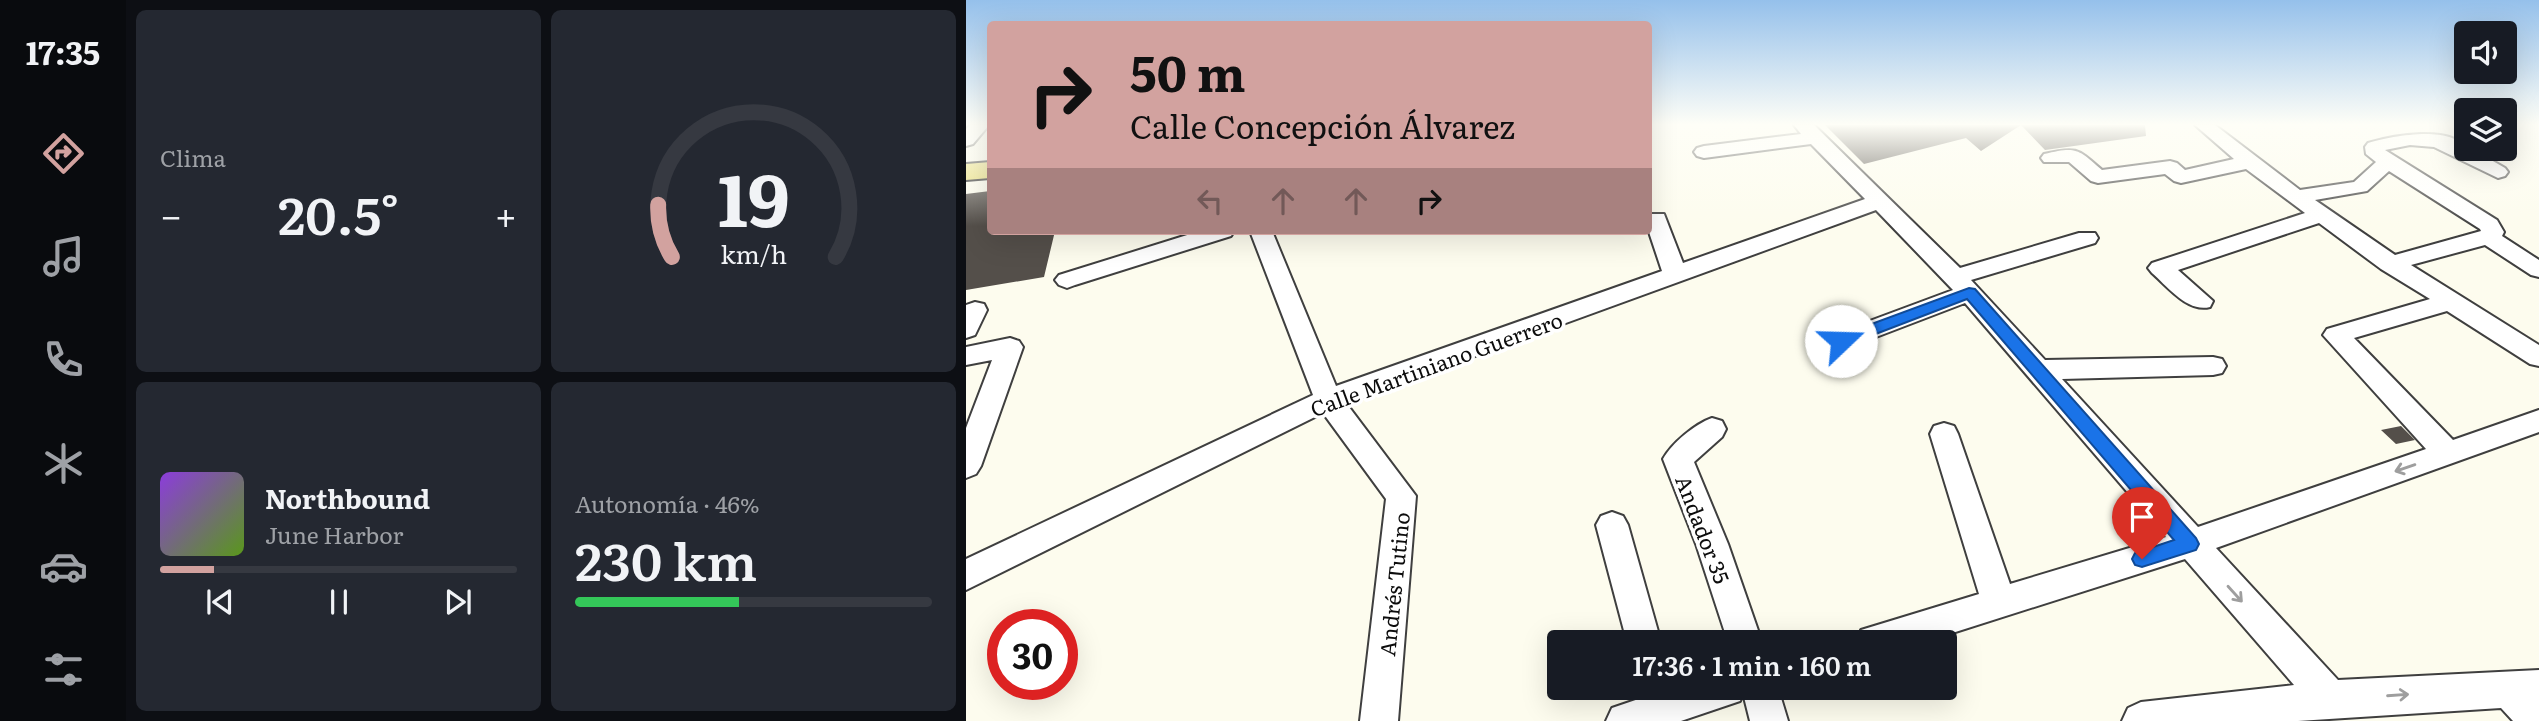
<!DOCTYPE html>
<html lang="es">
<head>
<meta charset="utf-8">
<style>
	:root { --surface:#171b24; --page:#242831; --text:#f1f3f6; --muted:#9ea1a6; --line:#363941; --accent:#d2a29f }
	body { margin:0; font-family:Literata,serif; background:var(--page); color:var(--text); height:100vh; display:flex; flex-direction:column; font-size:26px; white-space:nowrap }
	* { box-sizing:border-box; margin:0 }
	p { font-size:23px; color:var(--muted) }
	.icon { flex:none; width:38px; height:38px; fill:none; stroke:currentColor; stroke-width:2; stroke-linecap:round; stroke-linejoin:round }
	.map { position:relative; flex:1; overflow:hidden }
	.sheet { display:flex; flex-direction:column; gap:10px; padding:10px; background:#0d0f14; width:840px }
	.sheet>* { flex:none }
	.top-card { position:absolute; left:21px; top:21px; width:665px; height:214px; border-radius:7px; box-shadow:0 7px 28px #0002; background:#d2a29f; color:#111; overflow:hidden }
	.tools { position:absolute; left:1488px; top:21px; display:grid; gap:14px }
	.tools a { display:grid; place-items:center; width:63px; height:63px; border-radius:7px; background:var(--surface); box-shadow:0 7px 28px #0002; font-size:35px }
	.speed { position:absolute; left:21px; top:609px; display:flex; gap:14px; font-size:35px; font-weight:700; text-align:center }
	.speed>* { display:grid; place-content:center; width:91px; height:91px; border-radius:50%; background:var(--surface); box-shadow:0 7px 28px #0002; line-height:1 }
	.speed .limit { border:10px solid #d22; background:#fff; color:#111 }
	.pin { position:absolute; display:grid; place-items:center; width:60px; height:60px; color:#fff; margin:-72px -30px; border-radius:50% 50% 50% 0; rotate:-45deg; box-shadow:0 0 7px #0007 }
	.pin .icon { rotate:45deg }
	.me { position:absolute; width:77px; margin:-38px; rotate:69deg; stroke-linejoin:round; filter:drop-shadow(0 0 5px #0008) }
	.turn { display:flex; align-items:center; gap:24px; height:147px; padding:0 28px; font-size:32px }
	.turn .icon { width:91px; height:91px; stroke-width:2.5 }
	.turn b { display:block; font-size:49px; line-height:60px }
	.lanes { display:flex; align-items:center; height:66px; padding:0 28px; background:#0003; justify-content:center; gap:35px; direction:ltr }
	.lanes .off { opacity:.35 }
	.big { font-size:52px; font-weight:600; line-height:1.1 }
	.sheet .card { flex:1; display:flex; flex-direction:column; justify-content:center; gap:10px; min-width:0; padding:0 24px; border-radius:10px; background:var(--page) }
	.sheet .dial { align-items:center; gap:0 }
	.dial svg { height:182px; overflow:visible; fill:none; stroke:var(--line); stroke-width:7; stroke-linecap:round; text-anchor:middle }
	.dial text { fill:var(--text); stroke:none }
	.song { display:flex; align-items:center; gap:21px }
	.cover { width:84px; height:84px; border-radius:10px; background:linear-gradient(135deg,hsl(270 70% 55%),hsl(90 70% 35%)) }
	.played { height:7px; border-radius:4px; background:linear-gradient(90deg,var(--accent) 15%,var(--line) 15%) }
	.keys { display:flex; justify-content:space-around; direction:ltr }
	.heat { display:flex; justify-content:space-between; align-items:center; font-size:38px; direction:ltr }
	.charge { height:10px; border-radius:5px; background:linear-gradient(90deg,#34c759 46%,var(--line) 0) }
	.sheet .tiles { flex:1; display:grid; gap:10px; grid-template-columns:repeat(2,1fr) }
	.trip { position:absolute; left:581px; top:630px; width:410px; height:70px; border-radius:7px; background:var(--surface); box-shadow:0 7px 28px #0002; font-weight:600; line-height:70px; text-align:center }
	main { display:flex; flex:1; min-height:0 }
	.menu { display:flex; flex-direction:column; width:126px; justify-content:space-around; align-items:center; background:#090b0e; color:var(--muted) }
	.menu .icon { width:49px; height:49px }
	.menu .on { color:var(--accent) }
	.menu b { font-size:32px; color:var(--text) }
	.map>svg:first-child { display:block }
</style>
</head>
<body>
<main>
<nav class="menu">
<b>17:35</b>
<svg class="icon on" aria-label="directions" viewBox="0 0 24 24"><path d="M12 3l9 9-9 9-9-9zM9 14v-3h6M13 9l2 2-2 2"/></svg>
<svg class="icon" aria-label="music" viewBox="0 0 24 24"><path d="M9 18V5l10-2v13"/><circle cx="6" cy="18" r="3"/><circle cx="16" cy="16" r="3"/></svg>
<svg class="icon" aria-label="phone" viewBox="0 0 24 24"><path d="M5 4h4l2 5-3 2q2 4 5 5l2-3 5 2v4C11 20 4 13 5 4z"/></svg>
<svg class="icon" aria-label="climate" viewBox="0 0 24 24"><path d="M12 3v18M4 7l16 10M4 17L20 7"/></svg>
<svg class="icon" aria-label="car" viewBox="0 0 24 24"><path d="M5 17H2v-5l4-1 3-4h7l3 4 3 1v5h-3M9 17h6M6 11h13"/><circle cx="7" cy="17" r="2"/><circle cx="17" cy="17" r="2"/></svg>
<svg class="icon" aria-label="filters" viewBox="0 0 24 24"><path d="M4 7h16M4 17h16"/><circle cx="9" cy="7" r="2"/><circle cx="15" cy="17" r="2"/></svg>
</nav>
<section class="sheet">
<div class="tiles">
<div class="card"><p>Clima</p>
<div class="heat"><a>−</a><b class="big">20.5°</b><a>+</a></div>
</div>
<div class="card dial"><svg viewBox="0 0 100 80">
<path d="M14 69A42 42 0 1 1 86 69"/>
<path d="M14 69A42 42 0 0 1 8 46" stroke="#d2a29f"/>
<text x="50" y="56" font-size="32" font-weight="700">19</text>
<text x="50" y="72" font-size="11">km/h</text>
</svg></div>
<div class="card">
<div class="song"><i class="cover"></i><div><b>Northbound</b><p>June Harbor</p></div></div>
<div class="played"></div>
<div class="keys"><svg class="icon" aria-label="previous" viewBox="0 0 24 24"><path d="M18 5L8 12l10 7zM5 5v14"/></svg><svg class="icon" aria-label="pause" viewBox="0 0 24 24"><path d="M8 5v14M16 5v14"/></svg><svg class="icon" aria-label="next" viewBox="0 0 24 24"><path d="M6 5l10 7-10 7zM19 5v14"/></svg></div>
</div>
<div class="card"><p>Autonomía · 46%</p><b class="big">230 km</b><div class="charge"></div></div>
</div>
</section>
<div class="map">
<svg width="1573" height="721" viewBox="0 0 1573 721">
	<rect width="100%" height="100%" fill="#fdfcee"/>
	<!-- building -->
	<path fill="#544f4a" d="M 859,125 L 1179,125 L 1180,136 L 1079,150 L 1055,125 L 1015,151 L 1000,138 L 898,164 Z
		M 24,191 L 24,231 L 89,231 L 78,277 L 0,290 L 0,194 Z
		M 1435,426 L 1449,440 L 1430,444 L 1415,430 Z"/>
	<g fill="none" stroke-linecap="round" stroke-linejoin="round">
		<defs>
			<path id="minor" d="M 4,125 L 23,125 L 7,144 L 0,146 L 0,129 Z
				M 828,125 L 848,125 L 994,268 L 1113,233 L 1129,233 L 1132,238 L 1129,243 L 1005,280 L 1079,360 L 1247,357 L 1256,359 L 1260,366 L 1256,373 L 1247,375 L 1096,379 L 1232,527 L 1460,449 L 1357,335 L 1361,329 L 1464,299 L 1415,269 L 1353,223 L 1212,270 L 1247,301 L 1244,307 C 1222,313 1201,286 1186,273 L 1182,268 L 1186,263 L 1339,213 L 1280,169 L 1215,183 L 1208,181 L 1199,174 L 1132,183 L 1125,181 L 1103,162 L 1078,162 L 1075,158 L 1078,154 C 1111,146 1112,149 1136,170 L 1204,161 L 1211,163 L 1219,170 L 1268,159 L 1229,125 L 1249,125 L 1334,190 L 1388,182 L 1410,162 L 1400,154 L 1399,147 L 1402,143 C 1425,136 1486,124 1500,149 L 1506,149 L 1539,168 L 1542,172 L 1539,176 L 1532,178 L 1468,147 L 1444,145 L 1419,150 L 1531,220 L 1538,232 L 1536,236 L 1573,260 L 1573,277 L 1565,275 L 1519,245 L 1445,265 L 1573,345 L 1573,366 L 1564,364 L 1481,311 L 1388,338 L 1487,440 L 1573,410 L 1573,432 L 1250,548 L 1372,680 L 1573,670 L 1573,721 L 1547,721 L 1535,708 L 1332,721 L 1156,721 L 1162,708 L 1175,702 L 1328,685 L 1219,559 L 958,642 L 890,642 L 895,630 L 1013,594 L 964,434 L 968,426 L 978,423 L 988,426 L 992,434 L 1044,584 L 1200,537 L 999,303 L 884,347 L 875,350 L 866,347 L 862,341 L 866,335 L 987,290 L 910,210 L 380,403 L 450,496 L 432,721 L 394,721 L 420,499 L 357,413 L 0,590 L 0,559 L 347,395 L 284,231 L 306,231 L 370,386 L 696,271 L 682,229 L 682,214 L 698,214 L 717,263 L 899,199 L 845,144 L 738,158 L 731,156 L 728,152 L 731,148 L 738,146 L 835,134 ZM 1423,171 L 1514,229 L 1515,231 L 1429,255 L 1349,200 L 1401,191 Z
				M 234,231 L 268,231 L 265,236 L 109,285 L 101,288 L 93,285 L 89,280 L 93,275 Z
				M 9,302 L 18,304 L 21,310 L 9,335 L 0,338 L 0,305 Z
				M 44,338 L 53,341 L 57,347 L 15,466 L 10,474 L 0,478 L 0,428 L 26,360 L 0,365 L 0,347 Z
				M 746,418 L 756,421 L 760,429 L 756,437 L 728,462 L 762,544 L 796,642 L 762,642 L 730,544 L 697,459 C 706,443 729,424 746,418 Z
				M 646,512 L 657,516 L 662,525 L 695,642 L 661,642 L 630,525 L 635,516 Z
				M 705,688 L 812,688 L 822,721 L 784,721 L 777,693 L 774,701 L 715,721 L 640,721 L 646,708 Z"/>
			<path id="major" d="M 24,162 L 24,178 L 0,180 L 0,164 Z"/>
		</defs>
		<!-- minor casing -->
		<use href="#minor" stroke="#3f3f3f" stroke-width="4"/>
		<!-- major casing -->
		<use href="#major" stroke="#1d1d1d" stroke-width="4"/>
		<!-- minor -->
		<use href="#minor" fill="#fff" fill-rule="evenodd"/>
		<!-- major -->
		<use href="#major" fill="#e9de72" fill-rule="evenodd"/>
	</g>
	<!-- one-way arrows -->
	<defs><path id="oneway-shaft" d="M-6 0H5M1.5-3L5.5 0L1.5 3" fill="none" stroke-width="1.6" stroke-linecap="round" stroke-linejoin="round" transform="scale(1.75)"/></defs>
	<g stroke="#9e9e9e">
		<use href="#oneway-shaft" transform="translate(1439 468) rotate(161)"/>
		<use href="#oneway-shaft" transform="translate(1269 594) rotate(48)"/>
		<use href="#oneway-shaft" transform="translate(1432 695) rotate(-4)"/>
	</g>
	<!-- sky -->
	<linearGradient id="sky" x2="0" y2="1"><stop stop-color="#95c0eb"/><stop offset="0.55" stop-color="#fefef7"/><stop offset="1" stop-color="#fefef7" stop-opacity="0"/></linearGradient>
	<rect width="1573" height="226" fill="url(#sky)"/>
	<!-- route -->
	<path fill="#1a73e8" stroke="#114b97" stroke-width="2" d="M 1003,288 L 1009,289 L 1230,538 L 1233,544 L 1230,550 L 1176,567 L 1169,565 L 1166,559 L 1169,553 L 1208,540 L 1001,299 L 881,345 L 870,345 L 867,341 L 870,337 Z"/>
	<g text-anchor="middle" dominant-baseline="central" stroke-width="7" stroke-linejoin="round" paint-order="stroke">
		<!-- street labels -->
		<g font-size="21" fill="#0c0c0c" stroke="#fff">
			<text transform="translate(470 363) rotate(-20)">Calle Martiniano Guerrero</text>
			<text transform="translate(738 529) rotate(69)">Andador 35</text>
			<text transform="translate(427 584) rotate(-84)">Andrés Tutino</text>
		</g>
	</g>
</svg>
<div class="tools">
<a><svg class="icon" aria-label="sound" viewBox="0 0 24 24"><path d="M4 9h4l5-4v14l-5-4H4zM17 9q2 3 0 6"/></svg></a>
<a><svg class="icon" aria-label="layers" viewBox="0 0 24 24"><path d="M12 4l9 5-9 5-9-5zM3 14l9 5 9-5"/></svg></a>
</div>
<div class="speed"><div class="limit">30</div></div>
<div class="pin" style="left:1176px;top:559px;background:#d93025"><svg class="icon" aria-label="arrive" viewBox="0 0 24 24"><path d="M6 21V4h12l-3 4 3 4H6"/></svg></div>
<svg class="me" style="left:875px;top:341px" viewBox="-20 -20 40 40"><circle r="19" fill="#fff"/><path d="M0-13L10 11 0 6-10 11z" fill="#1a73e8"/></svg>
<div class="trip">17:36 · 1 min · 160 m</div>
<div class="top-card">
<div class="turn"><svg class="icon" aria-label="right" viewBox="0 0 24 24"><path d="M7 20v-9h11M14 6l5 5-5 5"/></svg><div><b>50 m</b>Calle Concepción Álvarez</div></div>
<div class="lanes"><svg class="icon off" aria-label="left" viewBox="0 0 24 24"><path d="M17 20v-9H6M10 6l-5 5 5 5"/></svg><svg class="icon off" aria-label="ahead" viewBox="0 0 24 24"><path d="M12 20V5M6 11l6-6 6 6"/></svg><svg class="icon off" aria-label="ahead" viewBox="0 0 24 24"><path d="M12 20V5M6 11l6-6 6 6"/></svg><svg class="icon" aria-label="right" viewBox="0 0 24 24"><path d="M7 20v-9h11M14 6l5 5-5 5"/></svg></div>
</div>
</div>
</main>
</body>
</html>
